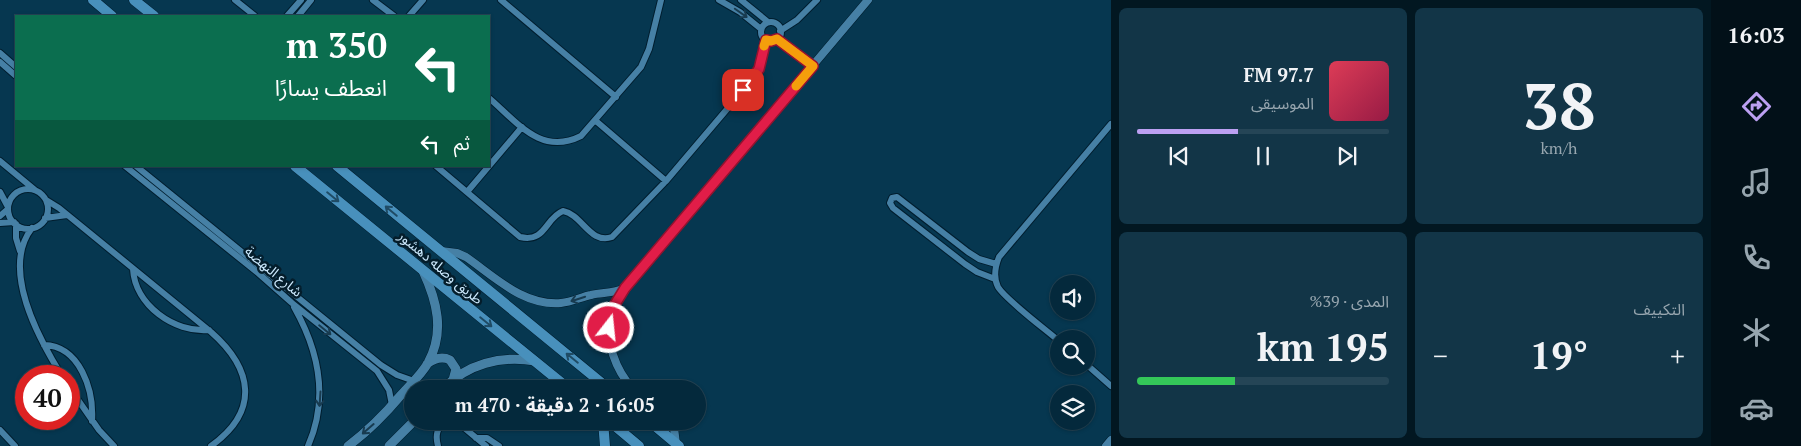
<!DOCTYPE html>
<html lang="ar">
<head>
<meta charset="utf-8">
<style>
	:root { --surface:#04293c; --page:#123547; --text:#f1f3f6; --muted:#97a6af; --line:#254556; --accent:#bca0f2 }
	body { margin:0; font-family:"PT Serif","Noto Sans Arabic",serif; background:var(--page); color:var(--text); direction:rtl; height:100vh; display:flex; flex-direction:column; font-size:19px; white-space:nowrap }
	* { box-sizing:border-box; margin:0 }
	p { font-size:16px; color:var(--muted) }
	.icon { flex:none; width:28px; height:28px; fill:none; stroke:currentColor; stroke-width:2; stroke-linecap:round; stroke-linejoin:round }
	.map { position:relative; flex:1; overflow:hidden; direction:ltr }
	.drawer { display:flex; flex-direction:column; gap:8px; padding:8px; background:#021721; width:600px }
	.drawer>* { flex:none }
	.hud { position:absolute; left:15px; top:15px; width:475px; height:152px; border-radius:0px; box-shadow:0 1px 4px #0004,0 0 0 1px var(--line); direction:rtl; background:#0b6e4f; color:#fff; overflow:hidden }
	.controls { position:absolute; left:1050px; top:275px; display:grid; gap:10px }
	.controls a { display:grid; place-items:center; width:45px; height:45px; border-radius:50%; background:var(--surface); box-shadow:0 1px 4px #0004,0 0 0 1px var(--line); font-size:25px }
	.speed { position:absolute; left:15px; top:365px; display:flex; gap:10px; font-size:25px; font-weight:700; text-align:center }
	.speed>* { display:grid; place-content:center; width:65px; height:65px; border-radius:50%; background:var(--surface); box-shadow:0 1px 4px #0004,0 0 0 1px var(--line); line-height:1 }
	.speed .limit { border:8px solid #d22; background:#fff; color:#111 }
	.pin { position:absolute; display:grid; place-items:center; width:42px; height:42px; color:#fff; margin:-21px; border-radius:10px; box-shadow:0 2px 8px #0006 }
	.me { position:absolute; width:55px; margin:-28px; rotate:16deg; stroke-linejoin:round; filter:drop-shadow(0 0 4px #0008) }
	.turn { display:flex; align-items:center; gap:18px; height:105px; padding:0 20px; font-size:22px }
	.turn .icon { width:65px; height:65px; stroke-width:2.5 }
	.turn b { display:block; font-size:35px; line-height:42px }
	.then { display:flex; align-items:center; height:48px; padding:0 20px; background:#0003; gap:10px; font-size:19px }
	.big { font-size:38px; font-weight:700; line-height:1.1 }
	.drawer .card { flex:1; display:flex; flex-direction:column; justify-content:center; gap:8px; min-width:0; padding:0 18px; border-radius:8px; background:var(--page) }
	.drawer .dial { align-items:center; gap:0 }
	.dial b { font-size:65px; line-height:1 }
	.song { display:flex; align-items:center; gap:15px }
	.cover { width:60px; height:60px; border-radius:8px; background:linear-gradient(135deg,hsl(350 70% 55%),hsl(340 70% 35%)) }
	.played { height:5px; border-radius:2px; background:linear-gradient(90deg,var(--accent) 40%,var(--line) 40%) }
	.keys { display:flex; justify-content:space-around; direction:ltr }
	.heat { display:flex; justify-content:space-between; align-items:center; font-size:28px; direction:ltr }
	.charge { height:8px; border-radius:4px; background:linear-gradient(90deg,#34c759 39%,var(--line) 0) }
	.drawer .tiles { flex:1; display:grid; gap:8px; grid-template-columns:repeat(2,1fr) }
	.trip { position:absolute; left:404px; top:380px; width:302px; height:50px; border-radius:25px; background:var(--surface); box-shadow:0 1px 4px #0004,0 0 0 1px var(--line); font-weight:700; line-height:50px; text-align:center; direction:rtl }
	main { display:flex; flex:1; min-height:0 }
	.tabs { display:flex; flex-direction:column; width:90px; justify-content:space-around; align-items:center; background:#021018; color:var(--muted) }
	.tabs .icon { width:35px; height:35px }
	.tabs .selected { color:var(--accent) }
	.tabs b { font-size:22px; color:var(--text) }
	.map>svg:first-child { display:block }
</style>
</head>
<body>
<main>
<nav class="tabs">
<b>16:03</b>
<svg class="icon selected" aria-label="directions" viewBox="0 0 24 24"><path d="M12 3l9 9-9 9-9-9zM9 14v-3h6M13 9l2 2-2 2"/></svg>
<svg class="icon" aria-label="music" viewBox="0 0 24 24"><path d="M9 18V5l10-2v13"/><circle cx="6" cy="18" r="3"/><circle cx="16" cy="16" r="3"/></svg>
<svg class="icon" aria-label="phone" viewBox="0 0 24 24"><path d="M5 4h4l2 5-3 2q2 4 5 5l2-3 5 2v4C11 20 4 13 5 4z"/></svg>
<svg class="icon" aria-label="climate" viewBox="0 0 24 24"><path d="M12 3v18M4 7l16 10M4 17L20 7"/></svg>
<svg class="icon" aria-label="car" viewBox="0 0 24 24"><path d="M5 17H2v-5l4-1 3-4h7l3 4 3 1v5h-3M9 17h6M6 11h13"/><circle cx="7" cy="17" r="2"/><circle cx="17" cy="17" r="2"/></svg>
</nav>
<section class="drawer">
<div class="tiles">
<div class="card dial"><b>38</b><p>km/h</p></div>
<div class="card">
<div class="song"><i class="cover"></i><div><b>97.7 FM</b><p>الموسيقى</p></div></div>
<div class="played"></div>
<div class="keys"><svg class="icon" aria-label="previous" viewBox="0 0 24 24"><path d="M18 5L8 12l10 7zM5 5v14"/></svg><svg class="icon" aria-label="pause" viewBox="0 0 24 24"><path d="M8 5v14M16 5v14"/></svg><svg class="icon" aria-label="next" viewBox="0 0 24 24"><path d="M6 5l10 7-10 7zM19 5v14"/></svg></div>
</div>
<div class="card"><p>التكييف</p>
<div class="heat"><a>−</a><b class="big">19°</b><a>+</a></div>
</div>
<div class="card"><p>المدى · 39%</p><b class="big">195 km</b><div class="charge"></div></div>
</div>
</section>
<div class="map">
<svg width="1111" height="446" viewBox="0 0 1111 446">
	<rect width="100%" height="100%" fill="#063750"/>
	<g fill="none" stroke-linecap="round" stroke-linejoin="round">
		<defs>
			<path id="minor" d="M 235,0 L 255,16
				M 373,0 L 394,16
				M 501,0 L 616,97
				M 719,0 L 740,12 L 761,29
				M 741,0 L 768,22
				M 287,16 L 301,0
				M 298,16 L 311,0
				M 409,16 L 423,0
				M761 32a10 10 0 1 1 20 0a10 10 0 1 1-20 0Z
				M 780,31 L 797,20 L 817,0
				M 777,39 L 813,66
				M 0,53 L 16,67
				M 0,62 L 16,76
				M 489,98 C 518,123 541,156 581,136 L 641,67 L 649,49 L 661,0
				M 596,121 L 666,181
				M 0,161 L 35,190
				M 125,166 L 258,273 L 292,303 L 377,371 L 389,390 L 392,405
				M 136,166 L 381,365 L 397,375 L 414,381
				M 436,166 L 520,237 C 546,243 545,218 563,211 C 582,214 590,245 612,237 L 666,181 L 756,75 L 762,62 L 765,40
				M8 209a20 20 0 1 1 40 0a20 20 0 1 1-40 0Z
				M 0,192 L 8,207
				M 467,192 L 522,127
				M 46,200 L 59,208 L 211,332 C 253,369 260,411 211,446
				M 0,216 L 8,209
				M 45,218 L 67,215
				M 0,223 L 14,222
				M 16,224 L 16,238 L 20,251
				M 32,228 C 0,269 39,339 62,376
				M 133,269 C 135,305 174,333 209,330
				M 995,279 L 977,272 L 965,264 L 893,208 L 890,203 L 892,198 L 897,197 L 968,252 L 979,259 L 996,264
				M 294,307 C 319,351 329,398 308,446
				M 1059,341 C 1045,329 1006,300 998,287 C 993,277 995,267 999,257 L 1111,124
				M 44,345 C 80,346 94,390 92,421
				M 1086,364 L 1111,386
				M 69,387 L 99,430 L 114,446
				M 456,421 L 486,446
				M 0,430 L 15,446
				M 476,438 L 487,438 L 499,446
				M 438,446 C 435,435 437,428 445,421"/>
			<path id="tertiary" d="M 441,251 L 457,253 L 466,257 C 495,277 523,306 561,303 C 572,302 581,297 591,295 C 603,292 613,294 625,288
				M 633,389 C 616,371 604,340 611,316 C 613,306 620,297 625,288 L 868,0
				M 670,421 L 674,428 L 676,444
				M 1106,446 L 1111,440"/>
			<path id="secondary" d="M 427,364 C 435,358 442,356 450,360 L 456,369 L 453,380
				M 443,389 C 467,364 501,355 535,361
				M 348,446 C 367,432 385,414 401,395 C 410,385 421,375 428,363 C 445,332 437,301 423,271
				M 389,446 L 414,421"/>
			<path id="primary" d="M 93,0 L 112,16
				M 134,0 L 154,16
				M 295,166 L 569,389
				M 337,166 L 609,389
				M 603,421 L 605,446
				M 609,421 L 639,446
				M 649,421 L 679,446"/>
		</defs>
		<!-- minor casing -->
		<use href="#minor" stroke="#001d2e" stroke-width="8"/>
		<!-- tertiary casing -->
		<use href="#tertiary" stroke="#001d2e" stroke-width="9"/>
		<!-- secondary casing -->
		<use href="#secondary" stroke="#001d2e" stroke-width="10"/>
		<!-- primary casing -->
		<use href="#primary" stroke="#001d2e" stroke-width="11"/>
		<!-- minor -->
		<use href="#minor" stroke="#4680a5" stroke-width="6"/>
		<!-- tertiary -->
		<use href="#tertiary" stroke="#4680a5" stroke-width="8"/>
		<!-- secondary -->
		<use href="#secondary" stroke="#4680a5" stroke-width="9"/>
		<!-- primary -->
		<use href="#primary" stroke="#4890bc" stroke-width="10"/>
	</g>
	<!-- one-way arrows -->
	<defs><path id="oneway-shaft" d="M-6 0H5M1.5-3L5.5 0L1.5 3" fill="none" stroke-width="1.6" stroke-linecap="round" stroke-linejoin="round" transform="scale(1.25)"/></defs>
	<g stroke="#183b50">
		<use href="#oneway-shaft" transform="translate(741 13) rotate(35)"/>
		<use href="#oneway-shaft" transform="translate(578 299) rotate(162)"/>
		<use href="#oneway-shaft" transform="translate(325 330) rotate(39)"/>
		<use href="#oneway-shaft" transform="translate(320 399) rotate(94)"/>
		<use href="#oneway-shaft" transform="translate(368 429) rotate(139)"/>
	</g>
	<g stroke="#1f4b65">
		<use href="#oneway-shaft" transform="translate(333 197) rotate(39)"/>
		<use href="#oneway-shaft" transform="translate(391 211) rotate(-140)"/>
		<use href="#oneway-shaft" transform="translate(486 322) rotate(39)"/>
		<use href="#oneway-shaft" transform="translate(572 358) rotate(-141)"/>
	</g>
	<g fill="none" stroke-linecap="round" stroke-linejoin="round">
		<defs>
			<path id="route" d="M 609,328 L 614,306 L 625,288 L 813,66 L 777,39 L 771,41 L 766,40 L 759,69 L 743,90"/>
		</defs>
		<!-- route casing -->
		<use href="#route" stroke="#92132f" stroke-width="12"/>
		<!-- route -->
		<use href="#route" stroke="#e11d48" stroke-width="9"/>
		<!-- slow -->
		<path stroke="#f59e0b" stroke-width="9" d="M 764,46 L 766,40 L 771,41 L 777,39 L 813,66 L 796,86"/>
	</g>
	<g text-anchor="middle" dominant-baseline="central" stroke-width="5" stroke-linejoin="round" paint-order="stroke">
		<!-- street labels -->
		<g font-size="14" fill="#cdeafe" stroke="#041d2b">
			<text transform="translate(441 267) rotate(40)">طريق وصله دهشور</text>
			<text transform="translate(274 271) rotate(40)">شارع النهضة</text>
		</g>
	</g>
</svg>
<div class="controls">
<a><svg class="icon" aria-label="sound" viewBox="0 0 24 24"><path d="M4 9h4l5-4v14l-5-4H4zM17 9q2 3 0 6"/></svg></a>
<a><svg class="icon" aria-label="search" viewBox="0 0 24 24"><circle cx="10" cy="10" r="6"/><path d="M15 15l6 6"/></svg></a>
<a><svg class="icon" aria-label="layers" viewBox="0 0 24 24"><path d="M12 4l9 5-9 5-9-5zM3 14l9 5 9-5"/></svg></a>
</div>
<div class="speed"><div class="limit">40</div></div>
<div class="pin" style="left:743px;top:90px;background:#d93025"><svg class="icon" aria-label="arrive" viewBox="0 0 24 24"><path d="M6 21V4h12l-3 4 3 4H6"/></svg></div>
<svg class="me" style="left:609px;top:328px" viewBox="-20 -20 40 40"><circle r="17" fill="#e11d48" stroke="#fff" stroke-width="3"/><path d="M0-11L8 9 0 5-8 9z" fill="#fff"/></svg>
<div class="trip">16:05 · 2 دقيقة · 470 m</div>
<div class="hud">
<div class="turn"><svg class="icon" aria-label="left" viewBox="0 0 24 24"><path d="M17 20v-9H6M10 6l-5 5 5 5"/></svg><div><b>350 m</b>انعطف يسارًا</div></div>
<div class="then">ثم<svg class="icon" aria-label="left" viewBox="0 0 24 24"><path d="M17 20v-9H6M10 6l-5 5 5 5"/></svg></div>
</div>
</div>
</main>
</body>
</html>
